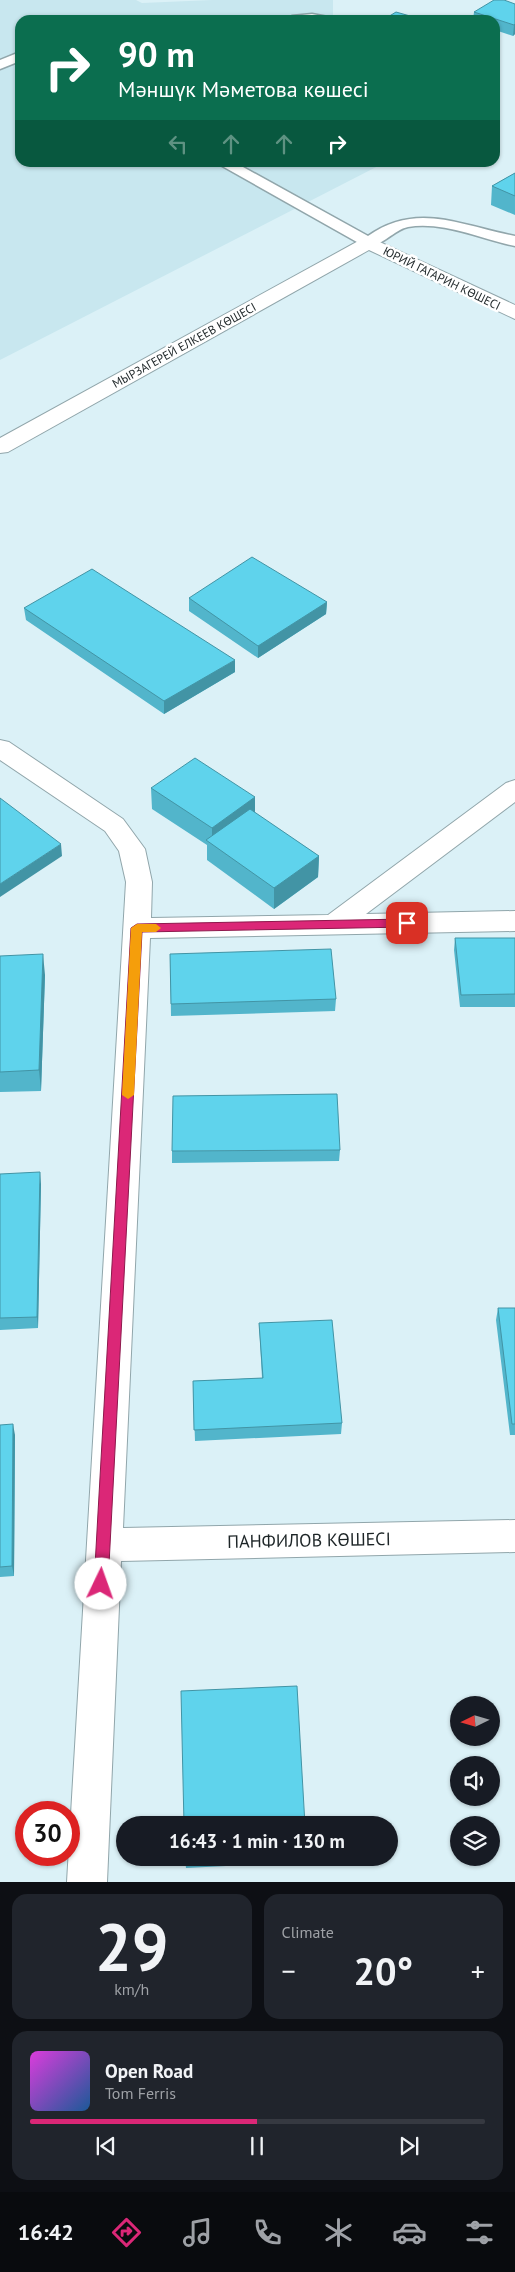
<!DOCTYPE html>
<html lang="en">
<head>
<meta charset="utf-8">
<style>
	:root { --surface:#171b24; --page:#20242c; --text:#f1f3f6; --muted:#9ea1a6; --line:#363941; --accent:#db2777 }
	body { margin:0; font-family:"PT Sans",sans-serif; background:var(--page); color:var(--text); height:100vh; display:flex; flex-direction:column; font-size:19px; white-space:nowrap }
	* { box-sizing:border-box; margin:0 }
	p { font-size:16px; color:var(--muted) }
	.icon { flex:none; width:28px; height:28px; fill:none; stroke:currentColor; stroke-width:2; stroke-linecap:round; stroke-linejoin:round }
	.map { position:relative; height:1882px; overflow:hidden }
	.details { display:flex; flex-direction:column; gap:12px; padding:12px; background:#0d0f14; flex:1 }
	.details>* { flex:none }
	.guide { position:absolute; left:15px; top:15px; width:485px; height:152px; border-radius:15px; box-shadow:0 1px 4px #0004; background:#0b6e4f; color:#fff; overflow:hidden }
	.needle { width:32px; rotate:265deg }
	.fabs { position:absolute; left:450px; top:1696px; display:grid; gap:10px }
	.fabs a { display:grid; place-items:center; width:50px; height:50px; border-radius:50%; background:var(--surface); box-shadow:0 1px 4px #0004; font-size:25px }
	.speed { position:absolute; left:15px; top:1801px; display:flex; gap:10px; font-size:25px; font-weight:700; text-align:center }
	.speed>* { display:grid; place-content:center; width:65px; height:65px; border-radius:50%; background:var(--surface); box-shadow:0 1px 4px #0004; line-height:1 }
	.speed .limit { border:8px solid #d22; background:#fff; color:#111 }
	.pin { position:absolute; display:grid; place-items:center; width:42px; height:42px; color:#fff; margin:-21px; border-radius:10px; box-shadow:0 2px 8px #0006 }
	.me { position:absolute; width:55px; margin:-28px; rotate:3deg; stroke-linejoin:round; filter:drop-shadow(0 0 4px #0008) }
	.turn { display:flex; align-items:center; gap:18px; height:105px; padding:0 20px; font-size:22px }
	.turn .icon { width:65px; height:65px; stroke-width:2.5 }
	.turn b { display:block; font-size:35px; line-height:42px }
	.lanes { display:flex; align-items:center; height:48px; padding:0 20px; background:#0003; justify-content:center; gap:25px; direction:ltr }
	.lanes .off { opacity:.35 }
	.big { font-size:38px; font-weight:700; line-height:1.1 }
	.details .tile { flex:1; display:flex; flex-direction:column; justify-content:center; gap:8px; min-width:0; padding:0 18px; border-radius:15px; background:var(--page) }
	.details .dial { align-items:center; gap:0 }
	.dial b { font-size:65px; line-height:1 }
	.song { display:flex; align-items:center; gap:15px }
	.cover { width:60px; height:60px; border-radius:8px; background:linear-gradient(135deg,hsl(300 70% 55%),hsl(210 70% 35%)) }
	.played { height:5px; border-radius:2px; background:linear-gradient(90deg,var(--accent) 50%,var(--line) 50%) }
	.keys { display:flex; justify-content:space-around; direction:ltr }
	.heat { display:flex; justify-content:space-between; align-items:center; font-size:28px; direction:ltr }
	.details .tiles { flex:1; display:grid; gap:12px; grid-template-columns:1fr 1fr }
	.tile:last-child { grid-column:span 2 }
	.trip { position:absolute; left:116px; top:1816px; width:282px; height:50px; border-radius:25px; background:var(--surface); box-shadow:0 1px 4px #0004; font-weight:700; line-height:50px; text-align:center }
	.tab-bar { display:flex; height:80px; justify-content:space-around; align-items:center; background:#090b0e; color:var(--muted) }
	.tab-bar .icon { width:35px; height:35px }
	.tab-bar .selected { color:var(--accent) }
	.tab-bar b { font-size:22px; color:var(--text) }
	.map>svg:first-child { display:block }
</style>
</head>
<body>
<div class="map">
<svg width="515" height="1882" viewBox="0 0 515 1882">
	<rect width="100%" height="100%" fill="#dbf1f7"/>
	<!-- built -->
	<path fill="#c8e7ef" d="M 0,0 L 136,0 L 142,3 L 212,0 L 333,0 L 333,20 L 20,20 L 20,162 L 384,163 L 0,360 Z"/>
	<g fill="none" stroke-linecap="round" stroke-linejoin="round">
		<defs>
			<path id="service" d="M 312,14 L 328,17 L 330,20 L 285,20 L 292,16 Z
				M 20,52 L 20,61 L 0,69 L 0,60 Z
				M 215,162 L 234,162 L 368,236 C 417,201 462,226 515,236 L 515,246 C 481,239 443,221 408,227 C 393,230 379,250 364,246 Z"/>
			<path id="minor" d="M 369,237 L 515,305 L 515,319 L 369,250 L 8,452 L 0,453 L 0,438 L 362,239 Z
				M 0,740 L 9,742 L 123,819 L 145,849 L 152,882 L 151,918 L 328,915 L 506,783 L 515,780 L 515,802 L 366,914 L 515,911 L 515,931 L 150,938 L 123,1528 L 515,1520 L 515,1552 L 121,1561 L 107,1882 L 67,1882 L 126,882 L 119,851 L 105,831 L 0,760 Z"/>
		</defs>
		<!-- service casing -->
		<use href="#service" stroke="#91a6ab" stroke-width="3"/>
		<!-- minor casing -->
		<use href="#minor" stroke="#91a6ab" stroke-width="2"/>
		<!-- service -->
		<use href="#service" fill="#fff" fill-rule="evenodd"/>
		<!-- minor -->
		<use href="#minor" fill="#fff" fill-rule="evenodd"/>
	</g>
	<!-- wall -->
	<path fill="#52b5cb" d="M 515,4 L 515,34 L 513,36 L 495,30 L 495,20 L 473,20 L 474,12 Z
		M 515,173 L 515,215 L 491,205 L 492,186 Z
		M 189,598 L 327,602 L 326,614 L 258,658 L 189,611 Z
		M 24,608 L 235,672 L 164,714 L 26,620 Z
		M 151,788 L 255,797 L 255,813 L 319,856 L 318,877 L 274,909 L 207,860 L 207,845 L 152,809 Z
		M 455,938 L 515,938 L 515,1007 L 460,1007 L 454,950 Z
		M 170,954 L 336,999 L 335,1011 L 171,1016 Z
		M 0,956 L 45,975 L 41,1091 L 0,1092 Z
		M 340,1150 L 339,1161 L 172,1163 L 172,1151 Z
		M 0,1174 L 41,1184 L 38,1328 L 0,1330 Z
		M 498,1308 L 515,1308 L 515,1435 L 510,1435 L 496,1320 Z
		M 259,1323 L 342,1423 L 341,1434 L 195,1441 L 193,1381 L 262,1378 Z
		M 0,1425 L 15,1435 L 14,1576 L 0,1577 Z
		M 185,1858 L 307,1858 L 307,1862 L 186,1868 Z"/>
	<!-- shaded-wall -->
	<path fill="#4294a5" d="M 515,24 L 515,34 L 513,36 L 514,25 Z
		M 327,602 L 326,614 L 258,658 L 258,646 Z
		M 235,660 L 235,672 L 164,714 L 164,701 Z
		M 255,797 L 255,817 L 212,844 L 212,828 Z
		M 61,844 L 62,856 L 0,897 L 0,884 Z
		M 319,856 L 318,877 L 274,909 L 274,888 Z
		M 43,954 L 45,975 L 41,1091 L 39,1070 Z
		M 40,1172 L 41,1184 L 38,1328 L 37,1317 Z
		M 13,1424 L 15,1435 L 14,1576 L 12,1566 Z"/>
	<!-- building -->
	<path fill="#5fd3ec" stroke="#4294a5" d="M 494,0 L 504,0 L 515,4 L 515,24 L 514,25 L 474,12 Z
		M 396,12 L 424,20 L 383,20 Z
		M 515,173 L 515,196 L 492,186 Z
		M 252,557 L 327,602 L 258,646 L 189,598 Z
		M 92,569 L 235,660 L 164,701 L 24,608 Z
		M 195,758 L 255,797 L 212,828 L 151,788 Z
		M 0,798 L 61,844 L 0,884 Z
		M 250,809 L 319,856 L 274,888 L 206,840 Z
		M 455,938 L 515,938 L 515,994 L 461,995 Z
		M 331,949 L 336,999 L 171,1004 L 170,954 Z
		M 43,954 L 39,1070 L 0,1072 L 0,956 Z
		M 337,1094 L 340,1150 L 172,1151 L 173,1096 Z
		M 40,1172 L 37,1317 L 0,1318 L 0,1174 Z
		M 498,1308 L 515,1308 L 515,1424 L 512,1424 Z
		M 332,1320 L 342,1423 L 194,1430 L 193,1381 L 263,1378 L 259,1323 Z
		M 13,1424 L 12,1566 L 0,1567 L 0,1425 Z
		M 297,1686 L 305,1825 L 184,1825 L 181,1691 Z
		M 185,1858 L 218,1858 L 185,1859 Z"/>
	<!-- route -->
	<path fill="#db2777" stroke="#8e194d" d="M 407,919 L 412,923 L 407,927 L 142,932 L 108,1584 L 106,1589 L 101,1591 L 96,1589 L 94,1584 L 131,928 L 137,924 Z"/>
	<!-- slow -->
	<path fill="#f59e0b" d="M 137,924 L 156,924 L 161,928 L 156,932 L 142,932 L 134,1095 L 128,1099 L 122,1095 L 131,928 Z"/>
	<g text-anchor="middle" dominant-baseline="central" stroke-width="5" stroke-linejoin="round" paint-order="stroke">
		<!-- far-street labels -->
		<g font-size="12" fill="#1d2527" stroke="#fff">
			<text transform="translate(442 278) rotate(26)">ЮРИЙ ГАГАРИН КӨШЕСІ</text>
			<text transform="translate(184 345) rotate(-29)">МЫРЗАГЕРЕЙ ЕЛКЕЕВ КӨШЕСІ</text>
		</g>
		<!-- near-street labels -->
		<g font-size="18" fill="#1d2527" stroke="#fff">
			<text transform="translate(309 1540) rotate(-1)">ПАНФИЛОВ КӨШЕСІ</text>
		</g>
	</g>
</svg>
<div class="fabs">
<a><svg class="needle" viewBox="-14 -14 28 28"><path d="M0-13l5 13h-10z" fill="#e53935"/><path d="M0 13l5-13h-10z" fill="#9ea1a6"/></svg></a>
<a><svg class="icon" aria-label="sound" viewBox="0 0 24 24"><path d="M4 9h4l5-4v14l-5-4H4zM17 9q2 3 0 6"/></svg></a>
<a><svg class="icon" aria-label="layers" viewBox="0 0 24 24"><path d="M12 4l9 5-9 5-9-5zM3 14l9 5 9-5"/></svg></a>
</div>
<div class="speed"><div class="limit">30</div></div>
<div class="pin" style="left:407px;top:923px;background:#d93025"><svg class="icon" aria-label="arrive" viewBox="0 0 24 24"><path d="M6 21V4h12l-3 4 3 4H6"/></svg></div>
<svg class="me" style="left:101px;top:1584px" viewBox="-20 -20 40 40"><circle r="19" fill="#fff"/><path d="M0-13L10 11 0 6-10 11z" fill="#db2777"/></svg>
<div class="trip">16:43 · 1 min · 130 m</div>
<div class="guide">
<div class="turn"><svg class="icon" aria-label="right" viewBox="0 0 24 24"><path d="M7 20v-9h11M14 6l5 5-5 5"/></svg><div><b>90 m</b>Мәншүк Мәметова көшесі</div></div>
<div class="lanes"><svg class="icon off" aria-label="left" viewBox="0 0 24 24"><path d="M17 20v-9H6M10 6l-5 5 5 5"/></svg><svg class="icon off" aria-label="ahead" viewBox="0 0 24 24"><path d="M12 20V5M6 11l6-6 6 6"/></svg><svg class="icon off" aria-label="ahead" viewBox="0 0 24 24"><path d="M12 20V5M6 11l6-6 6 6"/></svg><svg class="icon" aria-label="right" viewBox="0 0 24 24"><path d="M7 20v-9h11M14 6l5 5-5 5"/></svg></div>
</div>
</div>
<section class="details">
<div class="tiles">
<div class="tile dial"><b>29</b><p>km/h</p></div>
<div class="tile"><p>Climate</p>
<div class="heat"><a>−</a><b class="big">20°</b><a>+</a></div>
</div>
<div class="tile">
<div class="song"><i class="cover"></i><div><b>Open Road</b><p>Tom Ferris</p></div></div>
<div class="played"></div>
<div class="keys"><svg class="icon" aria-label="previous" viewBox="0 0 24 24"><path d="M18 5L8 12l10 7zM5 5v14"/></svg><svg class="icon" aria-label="pause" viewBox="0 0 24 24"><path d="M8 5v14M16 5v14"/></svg><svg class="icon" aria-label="next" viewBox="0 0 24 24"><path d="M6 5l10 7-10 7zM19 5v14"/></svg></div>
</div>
</div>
</section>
<nav class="tab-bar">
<b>16:42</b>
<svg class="icon selected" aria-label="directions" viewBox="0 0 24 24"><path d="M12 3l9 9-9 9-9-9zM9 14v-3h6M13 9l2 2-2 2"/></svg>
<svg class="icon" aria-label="music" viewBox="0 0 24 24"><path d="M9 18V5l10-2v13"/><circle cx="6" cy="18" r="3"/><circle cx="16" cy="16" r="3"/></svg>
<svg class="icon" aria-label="phone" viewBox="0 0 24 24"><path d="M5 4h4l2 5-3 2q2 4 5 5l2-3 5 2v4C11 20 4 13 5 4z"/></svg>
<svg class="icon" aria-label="climate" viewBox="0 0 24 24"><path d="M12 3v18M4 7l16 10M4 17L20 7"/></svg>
<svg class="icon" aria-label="car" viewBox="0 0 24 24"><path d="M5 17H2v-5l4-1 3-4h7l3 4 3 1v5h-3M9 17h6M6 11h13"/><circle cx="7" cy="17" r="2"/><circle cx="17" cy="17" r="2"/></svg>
<svg class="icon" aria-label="filters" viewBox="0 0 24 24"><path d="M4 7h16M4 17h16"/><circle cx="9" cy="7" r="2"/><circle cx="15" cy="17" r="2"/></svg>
</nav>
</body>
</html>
